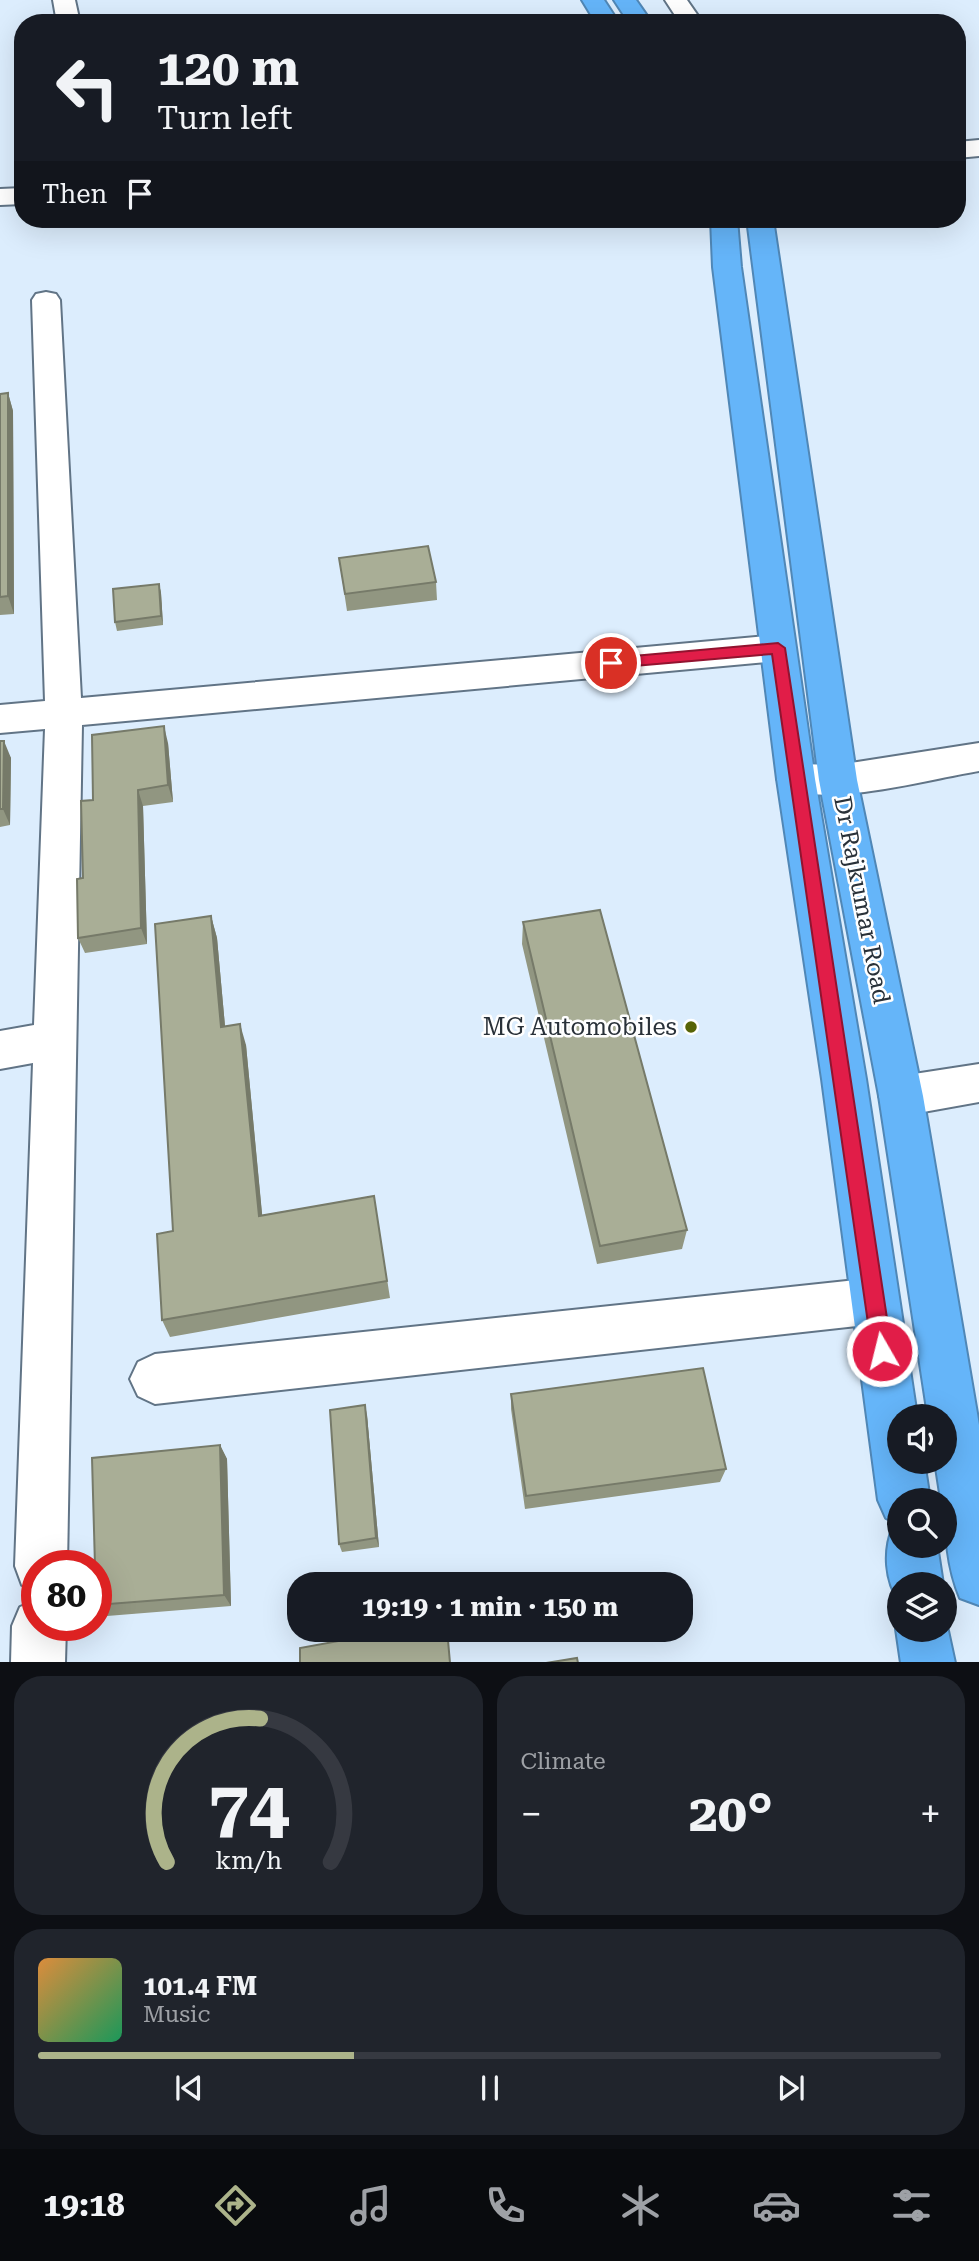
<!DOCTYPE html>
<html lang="en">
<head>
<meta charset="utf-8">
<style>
	:root { --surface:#171b24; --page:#20242c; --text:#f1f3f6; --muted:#9ea1a6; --line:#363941; --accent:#acb38a }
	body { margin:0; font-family:"Roboto Serif",serif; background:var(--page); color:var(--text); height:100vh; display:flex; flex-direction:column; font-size:26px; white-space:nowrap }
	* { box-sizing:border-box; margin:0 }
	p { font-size:23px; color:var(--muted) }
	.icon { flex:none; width:38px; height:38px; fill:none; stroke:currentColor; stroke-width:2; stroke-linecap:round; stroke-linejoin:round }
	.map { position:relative; height:1662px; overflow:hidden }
	.sheet { display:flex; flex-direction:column; gap:14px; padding:14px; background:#0d0f14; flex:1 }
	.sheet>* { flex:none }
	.banner { position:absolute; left:14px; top:14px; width:952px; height:214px; border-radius:28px; box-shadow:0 7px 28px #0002; background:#171b24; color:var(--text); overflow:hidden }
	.fabs { position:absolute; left:887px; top:1404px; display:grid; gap:14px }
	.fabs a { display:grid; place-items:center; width:70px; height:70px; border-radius:50%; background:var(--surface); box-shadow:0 7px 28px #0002; font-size:35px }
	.speed { position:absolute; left:21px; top:1550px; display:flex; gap:14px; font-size:35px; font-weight:700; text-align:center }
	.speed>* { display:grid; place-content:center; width:91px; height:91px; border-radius:50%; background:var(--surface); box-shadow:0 7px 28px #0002; line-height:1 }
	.speed .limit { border:10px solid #d22; background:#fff; color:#111 }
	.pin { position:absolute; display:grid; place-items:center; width:60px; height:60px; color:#fff; margin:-30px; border:4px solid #fff; border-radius:50%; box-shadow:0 2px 7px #0007 }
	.me { position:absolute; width:77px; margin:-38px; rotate:352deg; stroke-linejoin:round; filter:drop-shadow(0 0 5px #0008) }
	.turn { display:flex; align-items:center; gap:24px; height:147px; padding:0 28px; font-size:32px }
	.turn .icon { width:91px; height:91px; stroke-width:2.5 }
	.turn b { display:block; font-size:49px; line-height:60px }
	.then { display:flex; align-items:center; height:66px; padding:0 28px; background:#0003; gap:14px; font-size:26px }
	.big { font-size:52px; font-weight:700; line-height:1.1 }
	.sheet .card { flex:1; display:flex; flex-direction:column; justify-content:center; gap:10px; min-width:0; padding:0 24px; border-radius:28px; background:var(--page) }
	.sheet .dial { align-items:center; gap:0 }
	.dial svg { height:182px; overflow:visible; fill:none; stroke:var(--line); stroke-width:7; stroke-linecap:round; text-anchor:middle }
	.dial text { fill:var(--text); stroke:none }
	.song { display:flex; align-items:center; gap:21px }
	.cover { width:84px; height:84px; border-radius:10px; background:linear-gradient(135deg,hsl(30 70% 55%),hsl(150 70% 35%)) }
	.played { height:7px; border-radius:4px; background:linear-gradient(90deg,var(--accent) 35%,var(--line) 35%) }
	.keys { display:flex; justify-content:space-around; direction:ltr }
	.heat { display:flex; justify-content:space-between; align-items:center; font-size:38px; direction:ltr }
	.sheet .tiles { flex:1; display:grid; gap:14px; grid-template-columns:1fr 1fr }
	.card:last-child { grid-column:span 2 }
	.trip { position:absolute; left:287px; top:1572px; width:406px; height:70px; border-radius:28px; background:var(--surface); box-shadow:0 7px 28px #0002; font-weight:700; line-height:70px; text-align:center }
	.tab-bar { display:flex; height:112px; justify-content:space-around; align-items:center; background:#090b0e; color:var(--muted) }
	.tab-bar .icon { width:49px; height:49px }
	.tab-bar .current { color:var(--accent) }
	.tab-bar b { font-size:32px; color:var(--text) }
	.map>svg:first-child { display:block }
</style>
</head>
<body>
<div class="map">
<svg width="979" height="1663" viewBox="0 0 979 1663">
	<rect width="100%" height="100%" fill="#dcedfd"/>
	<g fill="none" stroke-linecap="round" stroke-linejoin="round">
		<defs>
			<path id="minor" d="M 53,0 L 75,0 L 80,23 L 57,23 Z
				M 665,0 L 687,0 L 703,23 L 680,23 Z
				M 979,140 L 979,156 L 957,158 L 957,142 Z
				M 23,188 L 23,204 L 0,205 L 0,189 Z
				M 46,292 L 56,294 L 60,300 L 81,698 L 778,635 L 790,639 L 795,648 L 790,657 L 778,661 L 82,725 L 67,1566 L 37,1566 L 37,1591 L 22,1585 L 15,1566 L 33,1063 L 0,1069 L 0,1031 L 34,1025 L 45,729 L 0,733 L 0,705 L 45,701 L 32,300 L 36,294 Z
				M 979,743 L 979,771 C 925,780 834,806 783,789 L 777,779 L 783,769 L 796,764 L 838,765 Z
				M 979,1064 L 979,1102 L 901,1116 L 886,1110 L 879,1096 L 886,1082 L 901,1076 Z
				M 875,1278 L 892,1284 L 899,1301 L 892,1318 L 875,1324 L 155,1404 L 138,1396 L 130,1379 L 138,1362 L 155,1354 Z
				M 37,1600 L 37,1626 L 66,1626 L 65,1663 L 11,1663 L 12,1626 L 20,1607 Z"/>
			<path id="highway" d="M 582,0 L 604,0 L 619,23 L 596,23 Z
				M 614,0 L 636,0 L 652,23 L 629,23 Z
				M 711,219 L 737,219 L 741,267 L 815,779 L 866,1079 L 917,1416 L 900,1416 L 900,1461 L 924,1461 L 930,1500 L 900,1500 L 900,1545 L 937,1545 L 943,1584 L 900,1584 L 900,1603 C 885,1581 883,1551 893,1527 L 899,1524 L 886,1518 L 878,1500 L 822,1079 L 777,779 L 713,267 Z
				M 747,219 L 773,219 L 857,780 L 923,1096 L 979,1425 L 979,1605 L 960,1598 C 947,1567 945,1533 945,1500 L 941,1500 L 935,1461 L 945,1461 L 945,1416 L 928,1416 L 879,1096 L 819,780 Z
				M 945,1617 L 955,1663 L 901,1663 L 896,1629 L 900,1621 L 900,1629 L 945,1629 Z"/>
		</defs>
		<!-- minor casing -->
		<use href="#minor" stroke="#617486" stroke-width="4"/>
		<!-- highway casing -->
		<use href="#highway" stroke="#5087b6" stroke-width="4"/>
		<!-- minor -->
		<use href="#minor" fill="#fff" fill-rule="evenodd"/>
		<!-- highway -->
		<use href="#highway" fill="#65b5f9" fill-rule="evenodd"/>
	</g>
	<!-- wall -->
	<path fill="#919681" d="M 8,393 L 13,411 L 14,614 L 0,615 L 0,394 Z
		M 339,558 L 436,582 L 437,600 L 347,611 Z
		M 159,584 L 161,593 L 163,625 L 117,631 L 115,622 Z
		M 0,741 L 11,758 L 10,825 L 0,827 Z
		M 168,743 L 173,802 L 143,806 L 147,944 L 85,953 L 78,938 L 83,878 L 93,800 Z
		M 211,916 L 217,938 L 225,1026 L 246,1045 L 262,1215 L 374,1196 L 390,1298 L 170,1337 L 162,1320 Z
		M 523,922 L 687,1230 L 682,1249 L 597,1264 L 522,944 Z
		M 511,1394 L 726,1469 L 720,1482 L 525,1509 L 511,1409 Z
		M 367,1415 L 379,1547 L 342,1552 L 339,1544 Z
		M 220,1445 L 227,1459 L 231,1606 L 107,1616 L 96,1606 L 96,1566 Z"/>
	<!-- shaded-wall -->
	<path fill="#767a69" d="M 8,393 L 13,411 L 14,614 L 8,596 Z
		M 159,584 L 161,593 L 163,625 L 161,616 Z
		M 164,726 L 168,743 L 173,802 L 168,785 Z
		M 4,741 L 11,758 L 10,825 L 3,809 Z
		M 138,790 L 143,806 L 147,944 L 141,928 Z
		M 211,916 L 217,938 L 227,1048 L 221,1027 Z
		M 240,1024 L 246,1045 L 264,1234 L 259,1216 Z
		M 365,1405 L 367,1415 L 379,1547 L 376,1538 Z
		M 220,1445 L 227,1459 L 231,1606 L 224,1595 Z"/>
	<!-- building -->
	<path fill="#a9ae96" stroke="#767a69" stroke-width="2" d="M 8,393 L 8,596 L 0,597 L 0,394 Z
		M 428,546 L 436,582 L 345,594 L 339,558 Z
		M 159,584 L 161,616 L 115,622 L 113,589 Z
		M 164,726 L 168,785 L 138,790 L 141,928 L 78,938 L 77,879 L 83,878 L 81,801 L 93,800 L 92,735 Z
		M 0,741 L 4,741 L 3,809 L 0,809 Z
		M 600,910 L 687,1230 L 600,1246 L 523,922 Z
		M 211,916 L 221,1027 L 240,1024 L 259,1216 L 374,1196 L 387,1281 L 162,1320 L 157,1234 L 173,1231 L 155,924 Z
		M 703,1368 L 726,1469 L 526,1496 L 511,1394 Z
		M 365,1405 L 376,1538 L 339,1544 L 330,1410 Z
		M 220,1445 L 224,1595 L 96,1605 L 96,1566 L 95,1566 L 92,1458 Z
		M 404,1629 L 447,1629 L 450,1663 L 300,1663 L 300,1648 Z
		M 577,1658 L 578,1663 L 546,1663 Z"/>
	<!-- route -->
	<path fill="#e11d48" stroke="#92132f" stroke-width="2" d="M 778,643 L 785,648 L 892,1351 L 889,1358 L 882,1361 L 875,1358 L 872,1351 L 772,654 L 611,668 L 604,663 L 611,658 Z"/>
	<!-- markers -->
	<circle fill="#576406" stroke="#fff" stroke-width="2.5" cx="691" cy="1027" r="7"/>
	<g text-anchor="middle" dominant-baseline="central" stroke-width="5" stroke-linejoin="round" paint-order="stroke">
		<!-- street labels -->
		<g font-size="24" fill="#293139" stroke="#fff">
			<text transform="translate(862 900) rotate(79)">Dr Rajkumar Road</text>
		</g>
		<!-- poi labels -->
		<g font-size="24" fill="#293139" stroke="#fff" text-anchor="end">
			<text x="677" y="1027">MG Automobiles</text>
		</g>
	</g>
</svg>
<div class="fabs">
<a><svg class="icon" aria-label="sound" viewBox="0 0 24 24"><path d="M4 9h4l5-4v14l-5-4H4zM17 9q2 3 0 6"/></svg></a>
<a><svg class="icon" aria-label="search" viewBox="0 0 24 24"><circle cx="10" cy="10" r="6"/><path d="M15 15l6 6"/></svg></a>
<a><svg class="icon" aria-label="layers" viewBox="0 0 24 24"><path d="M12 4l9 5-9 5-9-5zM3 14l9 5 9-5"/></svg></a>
</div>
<div class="speed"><div class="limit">80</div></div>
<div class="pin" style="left:611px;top:663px;background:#d93025"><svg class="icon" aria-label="arrive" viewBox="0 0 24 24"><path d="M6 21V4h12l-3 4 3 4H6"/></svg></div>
<svg class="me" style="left:882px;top:1351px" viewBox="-20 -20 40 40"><circle r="17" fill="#e11d48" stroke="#fff" stroke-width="3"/><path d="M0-11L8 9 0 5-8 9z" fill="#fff"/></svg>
<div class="trip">19:19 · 1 min · 150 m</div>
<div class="banner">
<div class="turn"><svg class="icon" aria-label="left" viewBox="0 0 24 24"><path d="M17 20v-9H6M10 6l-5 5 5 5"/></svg><div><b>120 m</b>Turn left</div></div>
<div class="then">Then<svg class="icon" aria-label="arrive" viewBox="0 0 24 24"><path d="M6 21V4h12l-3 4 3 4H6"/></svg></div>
</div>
</div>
<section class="sheet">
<div class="tiles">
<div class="card dial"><svg viewBox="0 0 100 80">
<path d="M14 69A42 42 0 1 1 86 69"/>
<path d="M14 69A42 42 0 0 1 55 6" stroke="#acb38a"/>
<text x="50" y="56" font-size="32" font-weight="700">74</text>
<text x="50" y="72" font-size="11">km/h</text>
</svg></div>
<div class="card"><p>Climate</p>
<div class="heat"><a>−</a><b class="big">20°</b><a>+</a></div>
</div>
<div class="card">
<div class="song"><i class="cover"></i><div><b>101.4 FM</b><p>Music</p></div></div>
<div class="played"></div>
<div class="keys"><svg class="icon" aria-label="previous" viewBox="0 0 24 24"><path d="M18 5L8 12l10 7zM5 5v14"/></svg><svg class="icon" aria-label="pause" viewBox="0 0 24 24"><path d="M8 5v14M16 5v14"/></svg><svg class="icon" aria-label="next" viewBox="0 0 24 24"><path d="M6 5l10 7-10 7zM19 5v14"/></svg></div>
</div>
</div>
</section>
<nav class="tab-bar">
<b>19:18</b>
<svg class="icon current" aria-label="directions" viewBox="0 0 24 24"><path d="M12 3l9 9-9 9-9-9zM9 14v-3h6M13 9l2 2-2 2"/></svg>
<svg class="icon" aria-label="music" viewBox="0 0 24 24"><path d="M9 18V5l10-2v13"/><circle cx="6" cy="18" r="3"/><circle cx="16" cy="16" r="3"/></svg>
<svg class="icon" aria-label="phone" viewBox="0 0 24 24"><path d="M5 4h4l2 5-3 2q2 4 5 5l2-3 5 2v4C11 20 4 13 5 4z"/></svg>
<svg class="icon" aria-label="climate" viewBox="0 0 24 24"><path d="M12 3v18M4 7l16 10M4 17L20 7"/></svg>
<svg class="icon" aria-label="car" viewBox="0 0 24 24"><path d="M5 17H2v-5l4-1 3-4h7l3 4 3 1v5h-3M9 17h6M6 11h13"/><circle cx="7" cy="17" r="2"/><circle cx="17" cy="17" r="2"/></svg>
<svg class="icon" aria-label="filters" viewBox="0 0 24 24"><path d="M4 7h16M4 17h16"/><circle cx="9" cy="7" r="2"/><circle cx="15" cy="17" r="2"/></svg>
</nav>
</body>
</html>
